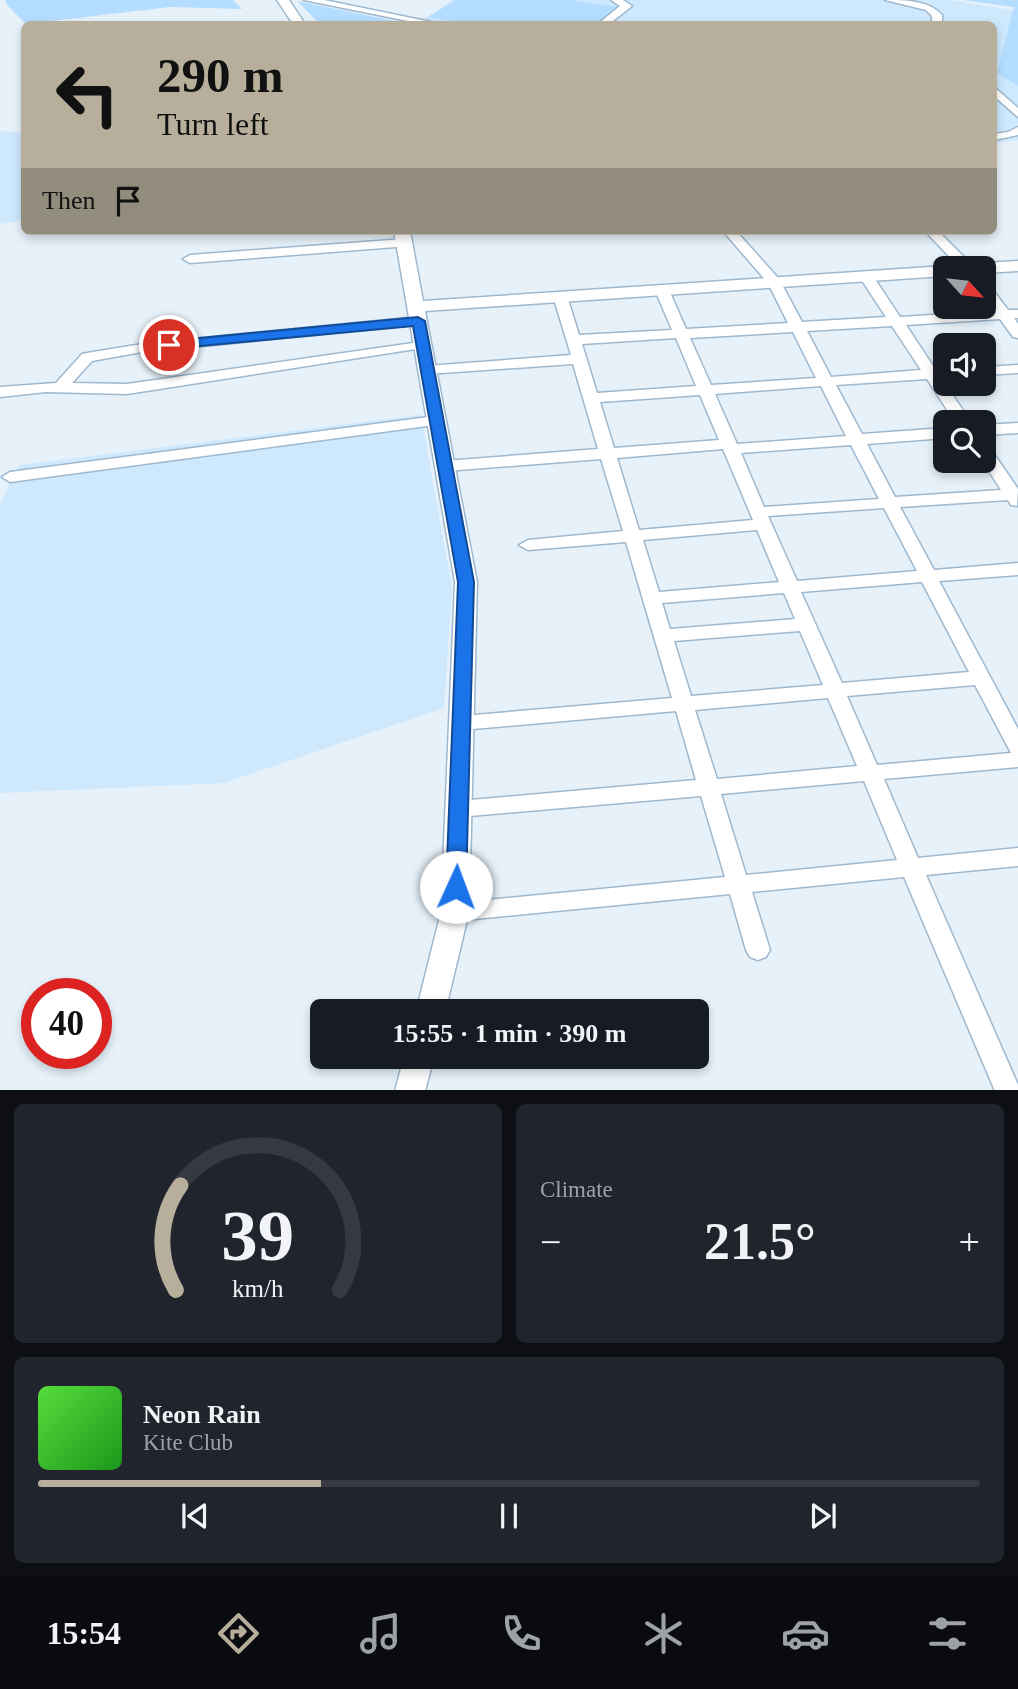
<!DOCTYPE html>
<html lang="en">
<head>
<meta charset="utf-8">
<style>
	:root { --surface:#171b24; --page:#20242c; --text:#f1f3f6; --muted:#9ea1a6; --line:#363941; --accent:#b7af9b }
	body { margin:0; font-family:"Times New Roman",serif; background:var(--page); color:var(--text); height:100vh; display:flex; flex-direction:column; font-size:26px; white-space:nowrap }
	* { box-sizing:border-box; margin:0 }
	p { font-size:23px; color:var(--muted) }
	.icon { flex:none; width:38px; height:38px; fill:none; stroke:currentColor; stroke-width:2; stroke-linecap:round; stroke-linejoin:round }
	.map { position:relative; height:1090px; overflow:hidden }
	.panel { display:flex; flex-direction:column; gap:14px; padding:14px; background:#0d0f14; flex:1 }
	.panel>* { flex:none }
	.banner { position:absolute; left:21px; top:21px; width:976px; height:214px; border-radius:10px; box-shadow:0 4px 10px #0003; background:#b7af9b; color:#111; overflow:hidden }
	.needle { width:46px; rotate:117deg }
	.fabs { position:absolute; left:933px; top:256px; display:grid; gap:14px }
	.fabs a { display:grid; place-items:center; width:63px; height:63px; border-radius:10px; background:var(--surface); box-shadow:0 4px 10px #0003; font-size:35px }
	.speed { position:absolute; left:21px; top:978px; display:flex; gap:14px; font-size:35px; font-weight:700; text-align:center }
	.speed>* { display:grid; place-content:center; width:91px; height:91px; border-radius:50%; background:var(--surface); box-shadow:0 4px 10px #0003; line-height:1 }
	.speed .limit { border:10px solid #d22; background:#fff; color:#111 }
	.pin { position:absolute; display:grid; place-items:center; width:60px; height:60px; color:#fff; margin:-30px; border:4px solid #fff; border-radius:50%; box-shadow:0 2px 7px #0007 }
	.me { position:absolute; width:77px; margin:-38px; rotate:2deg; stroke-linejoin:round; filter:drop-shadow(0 0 5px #0008) }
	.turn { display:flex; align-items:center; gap:24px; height:147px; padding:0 21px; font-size:32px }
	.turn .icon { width:91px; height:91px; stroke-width:2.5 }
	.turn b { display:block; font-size:49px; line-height:60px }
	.then { display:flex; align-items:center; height:66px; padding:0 21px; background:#0003; gap:14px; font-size:26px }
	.big { font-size:52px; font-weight:700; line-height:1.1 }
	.panel .card { flex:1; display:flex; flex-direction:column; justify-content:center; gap:10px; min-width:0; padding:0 24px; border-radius:10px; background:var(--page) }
	.panel .dial { align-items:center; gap:0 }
	.dial svg { height:182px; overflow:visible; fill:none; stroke:var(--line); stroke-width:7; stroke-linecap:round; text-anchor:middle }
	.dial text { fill:var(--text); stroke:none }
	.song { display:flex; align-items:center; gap:21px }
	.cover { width:84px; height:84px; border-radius:10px; background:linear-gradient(135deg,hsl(110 70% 55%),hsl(120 70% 35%)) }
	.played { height:7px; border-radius:4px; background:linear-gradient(90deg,var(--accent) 30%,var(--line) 30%) }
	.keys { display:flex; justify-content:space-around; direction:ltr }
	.heat { display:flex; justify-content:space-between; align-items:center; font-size:38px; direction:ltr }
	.panel .tiles { flex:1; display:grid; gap:14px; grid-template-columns:1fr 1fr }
	.card:last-child { grid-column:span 2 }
	.trip { position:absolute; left:310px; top:999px; width:399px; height:70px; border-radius:10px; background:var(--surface); box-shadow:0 4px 10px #0003; font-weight:700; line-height:70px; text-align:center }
	.tab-bar { display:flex; height:112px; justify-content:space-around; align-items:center; background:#090b0e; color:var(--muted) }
	.tab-bar .icon { width:49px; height:49px }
	.tab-bar .active { color:var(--accent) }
	.tab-bar b { font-size:32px; color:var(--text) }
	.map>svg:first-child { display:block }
</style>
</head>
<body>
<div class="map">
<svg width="1018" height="1091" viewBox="0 0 1018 1091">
	<rect width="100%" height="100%" fill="#e6f1fa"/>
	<!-- built -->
	<path fill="#cee8fe" d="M 453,0 L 951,0 L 1018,11 L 1018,140 L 994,143 L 994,24 L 417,24 Z
		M 0,131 L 24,133 L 24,220 L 0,224 Z
		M 421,415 L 452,588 L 444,708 L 224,783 L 0,793 L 0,503 L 19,465 Z"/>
	<!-- green -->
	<path fill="#b4ddff" d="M 5,0 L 233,0 L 242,9 L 170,7 L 26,24 L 7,5 Z
		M 456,0 L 570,0 L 619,7 L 596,24 L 471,24 L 428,17 Z
		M 962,0 L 1018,0 L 1018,86 L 997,73 L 1014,7 Z
		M 297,1 L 395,21 L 389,24 L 320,24 Z"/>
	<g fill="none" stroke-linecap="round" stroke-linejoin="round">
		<defs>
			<path id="minor" d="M 304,0 L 324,0 L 441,24 L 423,24 Z
				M 611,0 L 623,0 L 632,6 L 609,24 L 598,24 L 620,6 Z
				M 885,0 C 905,0 928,0 942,15 L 942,24 L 932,24 L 932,16 L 926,10 Z
				M 994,87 L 1018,108 L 1018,117 L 994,96 Z
				M 1018,127 L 1018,135 L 994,140 L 994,134 L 1008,132 Z
				M 723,231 L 736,231 L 779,279 L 802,322 L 886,317 L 859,276 L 866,272 L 871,273 L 900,317 L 994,311 L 984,297 L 984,284 L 989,285 L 1008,310 L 1018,310 L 1018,318 L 1014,318 L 1018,324 L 1018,338 L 1013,337 L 1000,319 L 906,325 L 935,369 L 945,368 L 945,378 L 941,378 L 971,422 L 955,422 L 927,379 L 836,385 L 862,434 L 945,428 L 945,438 L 867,444 L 895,497 L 1001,490 L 982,460 L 984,446 L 990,448 L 1018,489 L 1017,506 L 1011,505 L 1008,500 L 900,507 L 934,570 L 1018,563 L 1018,575 L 939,581 L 1018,729 L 1018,767 L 884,779 L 918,858 L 1018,848 L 1018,866 L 926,875 L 1018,1085 L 1018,1091 L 995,1091 L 904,877 L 752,892 L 770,950 L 766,957 L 758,960 L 750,957 L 746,950 L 730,894 L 455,921 L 447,918 L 444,912 L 447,906 L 455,903 L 725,877 L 701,796 L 459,817 L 451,815 L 448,809 L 451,803 L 459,801 L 696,780 L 676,711 L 462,730 L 455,728 L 452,723 L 455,718 L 462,716 L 672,698 L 626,542 L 528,550 L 519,545 L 528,540 L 623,531 L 601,459 L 445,471 L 437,466 L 445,461 L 598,449 L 573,364 L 427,374 L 420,370 L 427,366 L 571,355 L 553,296 L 560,292 L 567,296 L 579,335 L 672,330 L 655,290 L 662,286 L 669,290 L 686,329 L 788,323 L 768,283 ZM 892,326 L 921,370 L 831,377 L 807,331 ZM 793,332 L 816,378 L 711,385 L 690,338 ZM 676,338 L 696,386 L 597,393 L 582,344 ZM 821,386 L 846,436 L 737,444 L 715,394 ZM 700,395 L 719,440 L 614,448 L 600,402 ZM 851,445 L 879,499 L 764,507 L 741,453 ZM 723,449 L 753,520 L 639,530 L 617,458 ZM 884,508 L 917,571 L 797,581 L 768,516 ZM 757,530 L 779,582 L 659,592 L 643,540 ZM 922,582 L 969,672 L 842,683 L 801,592 ZM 784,593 L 795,619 L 670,629 L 662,603 ZM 800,631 L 823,685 L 691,696 L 674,641 ZM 975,685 L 1011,753 L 877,765 L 847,696 ZM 828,698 L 857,766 L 717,779 L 695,710 ZM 864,781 L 897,860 L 746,875 L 721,794 Z
				M 925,231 L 938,231 L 975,268 L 960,268 Z
				M 404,239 L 409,240 L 409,246 L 190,263 L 183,259 L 190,255 Z
				M 418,317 L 423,318 L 423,324 L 142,352 L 92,361 L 72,383 L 127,384 L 427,341 L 429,344 L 427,347 L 422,348 L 127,394 L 46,392 L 0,397 L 0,387 L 56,383 L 82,354 L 87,353 L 142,344 Z
				M 1018,365 L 1018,373 L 984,375 L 984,367 Z
				M 436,416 L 444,421 L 442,424 L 10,482 L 2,477 L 10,472 Z
				M 1018,423 L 1018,433 L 984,435 L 984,425 Z"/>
			<path id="tertiary" d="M 277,0 L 289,0 L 305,24 L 293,24 Z
				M 394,231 L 410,231 L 423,301 L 945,266 L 951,268 L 945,268 L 945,276 L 425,311 L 477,582 L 469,912 L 445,1012 L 416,1012 L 441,912 L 455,582 Z
				M 1018,261 L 1018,271 L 984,273 L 984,268 L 976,268 L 984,263 Z
				M 404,1057 L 434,1057 L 425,1091 L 395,1091 Z"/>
		</defs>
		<!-- minor casing -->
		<use href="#minor" stroke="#9eb8ce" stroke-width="3"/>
		<!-- tertiary casing -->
		<use href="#tertiary" stroke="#9eb8ce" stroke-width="3"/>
		<!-- minor -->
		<use href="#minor" fill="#fff" fill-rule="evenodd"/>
		<!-- tertiary -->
		<use href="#tertiary" fill="#fff" fill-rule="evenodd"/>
	</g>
	<!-- route -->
	<path fill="#1a73e8" stroke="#114b97" stroke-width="2" d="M 418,317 L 425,321 L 474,582 L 466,887 L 463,893 L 456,895 L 449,893 L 446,887 L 458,582 L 413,326 L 169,349 L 163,345 L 169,341 Z"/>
</svg>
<div class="fabs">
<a><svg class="needle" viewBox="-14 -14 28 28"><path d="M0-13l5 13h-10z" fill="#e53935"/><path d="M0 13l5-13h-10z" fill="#9ea1a6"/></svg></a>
<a><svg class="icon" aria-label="sound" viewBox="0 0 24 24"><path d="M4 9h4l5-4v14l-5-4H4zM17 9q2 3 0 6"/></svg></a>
<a><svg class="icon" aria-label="search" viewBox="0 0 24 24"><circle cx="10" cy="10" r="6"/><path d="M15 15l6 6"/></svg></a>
</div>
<div class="speed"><div class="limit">40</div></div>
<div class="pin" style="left:169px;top:345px;background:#d93025"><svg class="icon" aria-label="arrive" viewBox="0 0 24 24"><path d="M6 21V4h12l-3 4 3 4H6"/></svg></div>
<svg class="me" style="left:456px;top:887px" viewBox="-20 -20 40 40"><circle r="19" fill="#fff"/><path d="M0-13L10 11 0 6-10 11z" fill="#1a73e8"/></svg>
<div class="trip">15:55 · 1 min · 390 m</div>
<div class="banner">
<div class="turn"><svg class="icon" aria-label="left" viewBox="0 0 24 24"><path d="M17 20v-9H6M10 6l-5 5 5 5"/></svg><div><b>290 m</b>Turn left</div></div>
<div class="then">Then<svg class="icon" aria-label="arrive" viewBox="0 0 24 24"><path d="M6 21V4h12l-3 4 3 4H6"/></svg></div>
</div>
</div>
<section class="panel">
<div class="tiles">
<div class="card dial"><svg viewBox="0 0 100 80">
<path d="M14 69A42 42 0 1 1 86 69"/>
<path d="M14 69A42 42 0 0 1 16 23" stroke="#b7af9b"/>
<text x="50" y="56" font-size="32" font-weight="700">39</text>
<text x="50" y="72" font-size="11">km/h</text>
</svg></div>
<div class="card"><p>Climate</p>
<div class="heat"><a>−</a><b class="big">21.5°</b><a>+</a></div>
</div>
<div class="card">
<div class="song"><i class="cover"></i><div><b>Neon Rain</b><p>Kite Club</p></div></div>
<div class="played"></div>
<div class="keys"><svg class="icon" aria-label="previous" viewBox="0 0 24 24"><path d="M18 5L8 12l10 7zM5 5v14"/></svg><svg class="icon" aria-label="pause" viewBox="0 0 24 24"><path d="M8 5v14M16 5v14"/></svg><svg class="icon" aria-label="next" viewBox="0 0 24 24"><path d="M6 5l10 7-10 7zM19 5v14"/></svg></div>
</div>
</div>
</section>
<nav class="tab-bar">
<b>15:54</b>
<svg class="icon active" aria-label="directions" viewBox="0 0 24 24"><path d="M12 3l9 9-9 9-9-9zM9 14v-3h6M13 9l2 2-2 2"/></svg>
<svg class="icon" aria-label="music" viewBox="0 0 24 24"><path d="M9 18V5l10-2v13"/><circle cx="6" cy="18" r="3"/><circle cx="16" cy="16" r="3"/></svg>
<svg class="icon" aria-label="phone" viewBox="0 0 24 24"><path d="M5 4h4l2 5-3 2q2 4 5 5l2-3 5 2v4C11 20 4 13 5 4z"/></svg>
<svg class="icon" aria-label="climate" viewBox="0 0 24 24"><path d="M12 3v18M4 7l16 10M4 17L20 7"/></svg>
<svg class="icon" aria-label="car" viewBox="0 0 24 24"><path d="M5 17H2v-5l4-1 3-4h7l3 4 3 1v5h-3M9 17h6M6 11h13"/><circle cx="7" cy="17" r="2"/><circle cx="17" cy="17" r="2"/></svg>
<svg class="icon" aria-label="filters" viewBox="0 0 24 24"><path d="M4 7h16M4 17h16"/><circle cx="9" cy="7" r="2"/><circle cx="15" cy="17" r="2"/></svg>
</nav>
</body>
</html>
